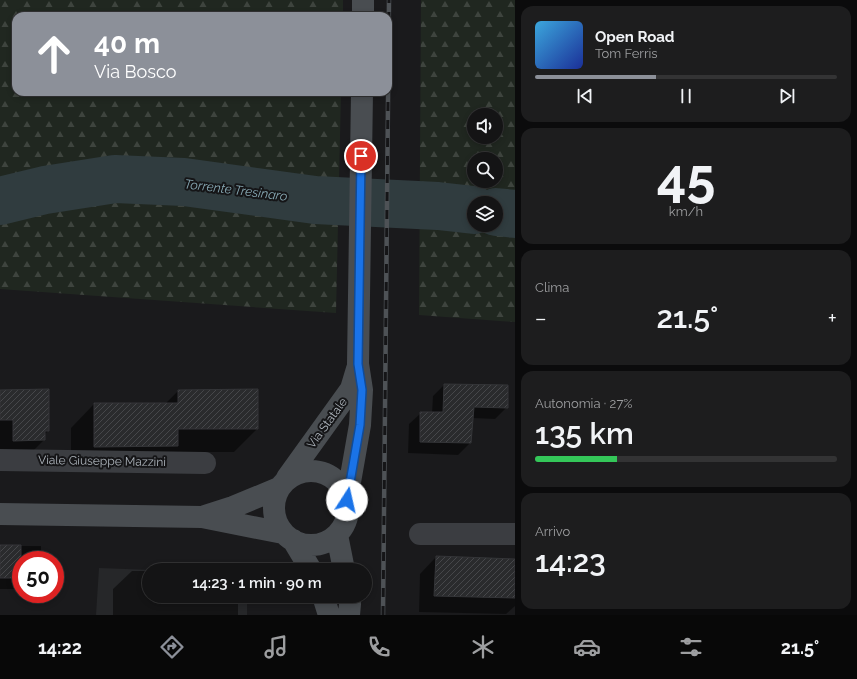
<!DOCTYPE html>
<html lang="it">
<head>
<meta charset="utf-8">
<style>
	:root { --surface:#141415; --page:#1d1d1e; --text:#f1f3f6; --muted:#9d9ea0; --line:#333334; --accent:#8c9099 }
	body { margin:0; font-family:Raleway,sans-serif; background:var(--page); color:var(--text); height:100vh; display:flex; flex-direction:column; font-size:15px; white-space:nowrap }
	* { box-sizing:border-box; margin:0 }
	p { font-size:13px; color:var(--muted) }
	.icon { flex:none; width:22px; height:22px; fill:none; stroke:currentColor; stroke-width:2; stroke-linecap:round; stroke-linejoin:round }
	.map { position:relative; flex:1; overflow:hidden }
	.details { display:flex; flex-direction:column; gap:6px; padding:6px; background:#0b0b0c; width:342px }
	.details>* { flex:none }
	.guide { position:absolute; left:12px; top:12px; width:380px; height:84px; border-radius:12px; box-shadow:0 2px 6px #0003,0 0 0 1px var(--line); background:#8c9099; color:#fff; overflow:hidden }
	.fabs { position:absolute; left:467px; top:108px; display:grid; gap:8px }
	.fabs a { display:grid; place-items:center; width:36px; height:36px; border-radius:50%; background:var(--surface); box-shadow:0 2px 6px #0003,0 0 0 1px var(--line); font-size:20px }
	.speed { position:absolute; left:12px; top:551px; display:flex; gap:8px; font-size:20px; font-weight:700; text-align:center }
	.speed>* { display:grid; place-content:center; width:52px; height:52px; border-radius:50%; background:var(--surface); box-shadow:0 2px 6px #0003,0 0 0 1px var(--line); line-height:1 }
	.speed .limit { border:6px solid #d22; background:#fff; color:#111 }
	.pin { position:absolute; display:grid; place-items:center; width:34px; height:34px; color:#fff; margin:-17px; border:2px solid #fff; border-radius:50%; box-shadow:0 1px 4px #0007 }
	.me { position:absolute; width:44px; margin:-22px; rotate:10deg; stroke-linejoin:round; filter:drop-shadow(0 0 3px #0008) }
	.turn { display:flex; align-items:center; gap:14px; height:84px; padding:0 16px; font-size:18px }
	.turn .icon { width:52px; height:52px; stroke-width:2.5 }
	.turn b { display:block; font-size:28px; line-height:34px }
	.big { font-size:30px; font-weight:600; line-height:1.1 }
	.details .widget { flex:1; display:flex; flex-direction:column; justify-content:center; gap:6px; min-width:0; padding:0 14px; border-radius:12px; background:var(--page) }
	.details .dial { align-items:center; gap:0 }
	.dial b { font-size:52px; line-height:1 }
	.song { display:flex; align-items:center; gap:12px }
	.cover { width:48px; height:48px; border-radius:6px; background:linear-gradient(135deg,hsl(200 70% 55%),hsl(230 70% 35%)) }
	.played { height:4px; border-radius:2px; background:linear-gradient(90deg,var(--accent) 40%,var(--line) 40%) }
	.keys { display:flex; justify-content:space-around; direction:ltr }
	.heat { display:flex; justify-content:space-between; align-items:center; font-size:22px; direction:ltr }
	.charge { height:6px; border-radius:3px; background:linear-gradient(90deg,#34c759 27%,var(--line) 0) }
	.trip { position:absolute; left:142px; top:563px; width:230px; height:40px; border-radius:20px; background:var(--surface); box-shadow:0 2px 6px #0003,0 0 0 1px var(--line); font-weight:600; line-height:40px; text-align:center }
	.dock { display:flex; height:64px; justify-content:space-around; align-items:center; background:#080808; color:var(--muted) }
	.dock .icon { width:28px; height:28px }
	.dock .selected { color:var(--accent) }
	.dock b { font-size:18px; color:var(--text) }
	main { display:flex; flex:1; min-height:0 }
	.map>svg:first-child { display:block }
</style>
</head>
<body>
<main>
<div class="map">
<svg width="515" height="615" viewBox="0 0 515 615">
	<defs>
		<pattern id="forest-firs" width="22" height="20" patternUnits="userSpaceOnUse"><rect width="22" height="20" fill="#202720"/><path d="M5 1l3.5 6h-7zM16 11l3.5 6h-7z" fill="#3e443e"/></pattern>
		<pattern id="building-hatch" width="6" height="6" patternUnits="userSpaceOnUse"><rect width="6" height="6" fill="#2a2b2d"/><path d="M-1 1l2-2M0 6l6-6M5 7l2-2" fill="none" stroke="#46474a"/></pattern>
	</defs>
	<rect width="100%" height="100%" fill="#1a1a1c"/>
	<!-- built -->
	<path fill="#262729" d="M 99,568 L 152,570 L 149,570 L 149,596 L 247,596 L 247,615 L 96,615 Z"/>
	<!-- forest -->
	<path fill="url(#forest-firs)" fill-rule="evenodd" d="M 0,0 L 343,0 L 343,16 L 16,16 L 16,92 L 341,92 L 336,313 L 0,289 Z
		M 421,0 L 515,0 L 515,322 L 419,315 ZM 474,115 L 496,115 L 496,137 L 474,137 ZM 474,159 L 496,159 L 496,181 L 474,181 ZM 474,203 L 496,203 L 496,225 L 474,225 Z"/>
	<!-- shadow -->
	<path fill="#0007" d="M 444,385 L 507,407 L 495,419 L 472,418 L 470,443 L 458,455 L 408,453 L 409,424 L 421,413 L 432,413 L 433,396 Z
		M 0,391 L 48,431 L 44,435 L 44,440 L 21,463 L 0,464 Z
		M 178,391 L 257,429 L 234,452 L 170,452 L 71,470 L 71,428 L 94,404 L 165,404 Z
		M 0,546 L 41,546 L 41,560 L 21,560 L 21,589 L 0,589 Z
		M 436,557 L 515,560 L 515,606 L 506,614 L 419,612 L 420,574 Z
		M 132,571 L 149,571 L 149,596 L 238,596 L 238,615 L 113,615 L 113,589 Z"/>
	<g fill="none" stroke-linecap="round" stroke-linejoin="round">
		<!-- river -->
		<path stroke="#303c3f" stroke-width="48" d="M 0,201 L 45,190 L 115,179 L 184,182 L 315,200 L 438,206 L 474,210
			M 496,212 L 515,214"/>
	</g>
	<!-- building -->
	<path fill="url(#building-hatch)" stroke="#343538" d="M 444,384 L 508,385 L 508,408 L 474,407 L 471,443 L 420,442 L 420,412 L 443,412 Z
		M 49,389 L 49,431 L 45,431 L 45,440 L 13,441 L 13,420 L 0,420 L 0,390 Z
		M 258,389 L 258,429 L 178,429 L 178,446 L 94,447 L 94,403 L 178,403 L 178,390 Z
		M 0,545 L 21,545 L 21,578 L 0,578 Z
		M 436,556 L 515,559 L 515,598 L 434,596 Z"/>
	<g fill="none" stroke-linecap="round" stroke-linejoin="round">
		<!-- street -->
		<path stroke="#3b3d41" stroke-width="22" d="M 0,460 L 205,463
			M 420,534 L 515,534"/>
		<!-- secondary -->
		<path stroke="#494d51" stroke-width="22" d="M 363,16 L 363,0
			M274 508a37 37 0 1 1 74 0a37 37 0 1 1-74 0Z
			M 287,478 L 351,389 L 357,369
			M 347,499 L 360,425 L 362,390 L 358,364 L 362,92
			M 0,514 L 202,517 L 283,533
			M 205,516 L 233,507 L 279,488
			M 337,535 L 344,570
			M 293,540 L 311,570
			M 323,596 L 329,615
			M 349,596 L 350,604 L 349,615"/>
		<defs>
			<path id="rail" d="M 383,615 L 389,0"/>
		</defs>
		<!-- rail casing -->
		<use href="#rail" stroke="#4e5256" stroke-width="4.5"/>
		<!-- rail -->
		<use href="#rail" stroke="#151517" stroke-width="3" stroke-dasharray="9" stroke-linecap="butt"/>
	</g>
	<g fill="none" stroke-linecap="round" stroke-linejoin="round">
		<defs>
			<path id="route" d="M 347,500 L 360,425 L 362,390 L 358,364 L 361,156"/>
		</defs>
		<!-- route casing -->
		<use href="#route" stroke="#114b97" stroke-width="10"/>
		<!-- route -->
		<use href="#route" stroke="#1a73e8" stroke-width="7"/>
	</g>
	<g text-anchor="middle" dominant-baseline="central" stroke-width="4" stroke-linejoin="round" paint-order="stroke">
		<!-- street labels -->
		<g font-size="12" fill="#adb4bb" stroke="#151517">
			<text transform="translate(327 423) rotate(-54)">Via Statale</text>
			<text transform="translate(102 461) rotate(1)">Viale Giuseppe Mazzini</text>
		</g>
		<!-- water labels -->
		<g font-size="13" font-style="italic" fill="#87a8b3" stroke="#151517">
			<text transform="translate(236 190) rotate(7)">Torrente Tresinaro</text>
		</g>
	</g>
</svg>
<div class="fabs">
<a><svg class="icon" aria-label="sound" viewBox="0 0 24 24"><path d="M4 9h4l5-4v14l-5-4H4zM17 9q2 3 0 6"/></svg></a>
<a><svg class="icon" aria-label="search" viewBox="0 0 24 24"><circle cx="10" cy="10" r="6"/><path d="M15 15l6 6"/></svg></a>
<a><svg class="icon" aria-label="layers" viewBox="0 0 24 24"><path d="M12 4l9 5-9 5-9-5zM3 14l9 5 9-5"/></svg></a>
</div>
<div class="speed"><div class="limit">50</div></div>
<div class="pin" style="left:361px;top:156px;background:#d93025"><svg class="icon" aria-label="arrive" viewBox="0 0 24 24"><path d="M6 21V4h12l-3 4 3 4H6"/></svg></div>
<svg class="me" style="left:347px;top:500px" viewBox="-20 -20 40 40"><circle r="19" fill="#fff"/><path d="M0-13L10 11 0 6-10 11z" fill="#1a73e8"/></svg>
<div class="trip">14:23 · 1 min · 90 m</div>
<div class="guide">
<div class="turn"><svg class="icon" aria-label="ahead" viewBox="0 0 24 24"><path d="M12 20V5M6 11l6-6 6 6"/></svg><div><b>40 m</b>Via Bosco</div></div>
</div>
</div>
<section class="details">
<div class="widget">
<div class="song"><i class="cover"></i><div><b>Open Road</b><p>Tom Ferris</p></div></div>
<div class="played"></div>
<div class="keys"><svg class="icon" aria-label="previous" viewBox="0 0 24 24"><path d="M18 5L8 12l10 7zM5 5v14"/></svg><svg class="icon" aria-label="pause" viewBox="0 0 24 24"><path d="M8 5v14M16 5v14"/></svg><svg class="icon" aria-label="next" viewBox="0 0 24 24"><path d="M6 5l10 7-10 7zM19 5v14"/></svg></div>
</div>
<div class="widget dial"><b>45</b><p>km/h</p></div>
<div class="widget"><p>Clima</p>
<div class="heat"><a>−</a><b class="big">21.5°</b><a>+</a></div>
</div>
<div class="widget"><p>Autonomia · 27%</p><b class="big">135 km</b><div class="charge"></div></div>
<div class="widget"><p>Arrivo</p><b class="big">14:23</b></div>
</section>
</main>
<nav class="dock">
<b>14:22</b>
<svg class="icon selected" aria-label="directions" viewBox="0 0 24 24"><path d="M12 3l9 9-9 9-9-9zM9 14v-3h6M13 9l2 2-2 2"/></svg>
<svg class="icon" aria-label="music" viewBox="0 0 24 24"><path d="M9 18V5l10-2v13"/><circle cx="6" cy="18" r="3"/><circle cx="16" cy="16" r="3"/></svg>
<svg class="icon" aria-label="phone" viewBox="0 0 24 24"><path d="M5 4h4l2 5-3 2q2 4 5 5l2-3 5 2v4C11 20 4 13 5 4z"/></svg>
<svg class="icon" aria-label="climate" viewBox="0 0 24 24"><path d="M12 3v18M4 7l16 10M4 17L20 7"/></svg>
<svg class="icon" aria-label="car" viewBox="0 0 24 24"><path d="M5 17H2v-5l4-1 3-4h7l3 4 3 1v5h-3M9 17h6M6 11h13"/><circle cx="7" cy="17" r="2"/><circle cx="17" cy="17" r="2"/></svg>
<svg class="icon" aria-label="filters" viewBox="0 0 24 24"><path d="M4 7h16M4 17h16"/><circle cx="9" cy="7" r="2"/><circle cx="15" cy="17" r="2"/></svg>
<b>21.5°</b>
</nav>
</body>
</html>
